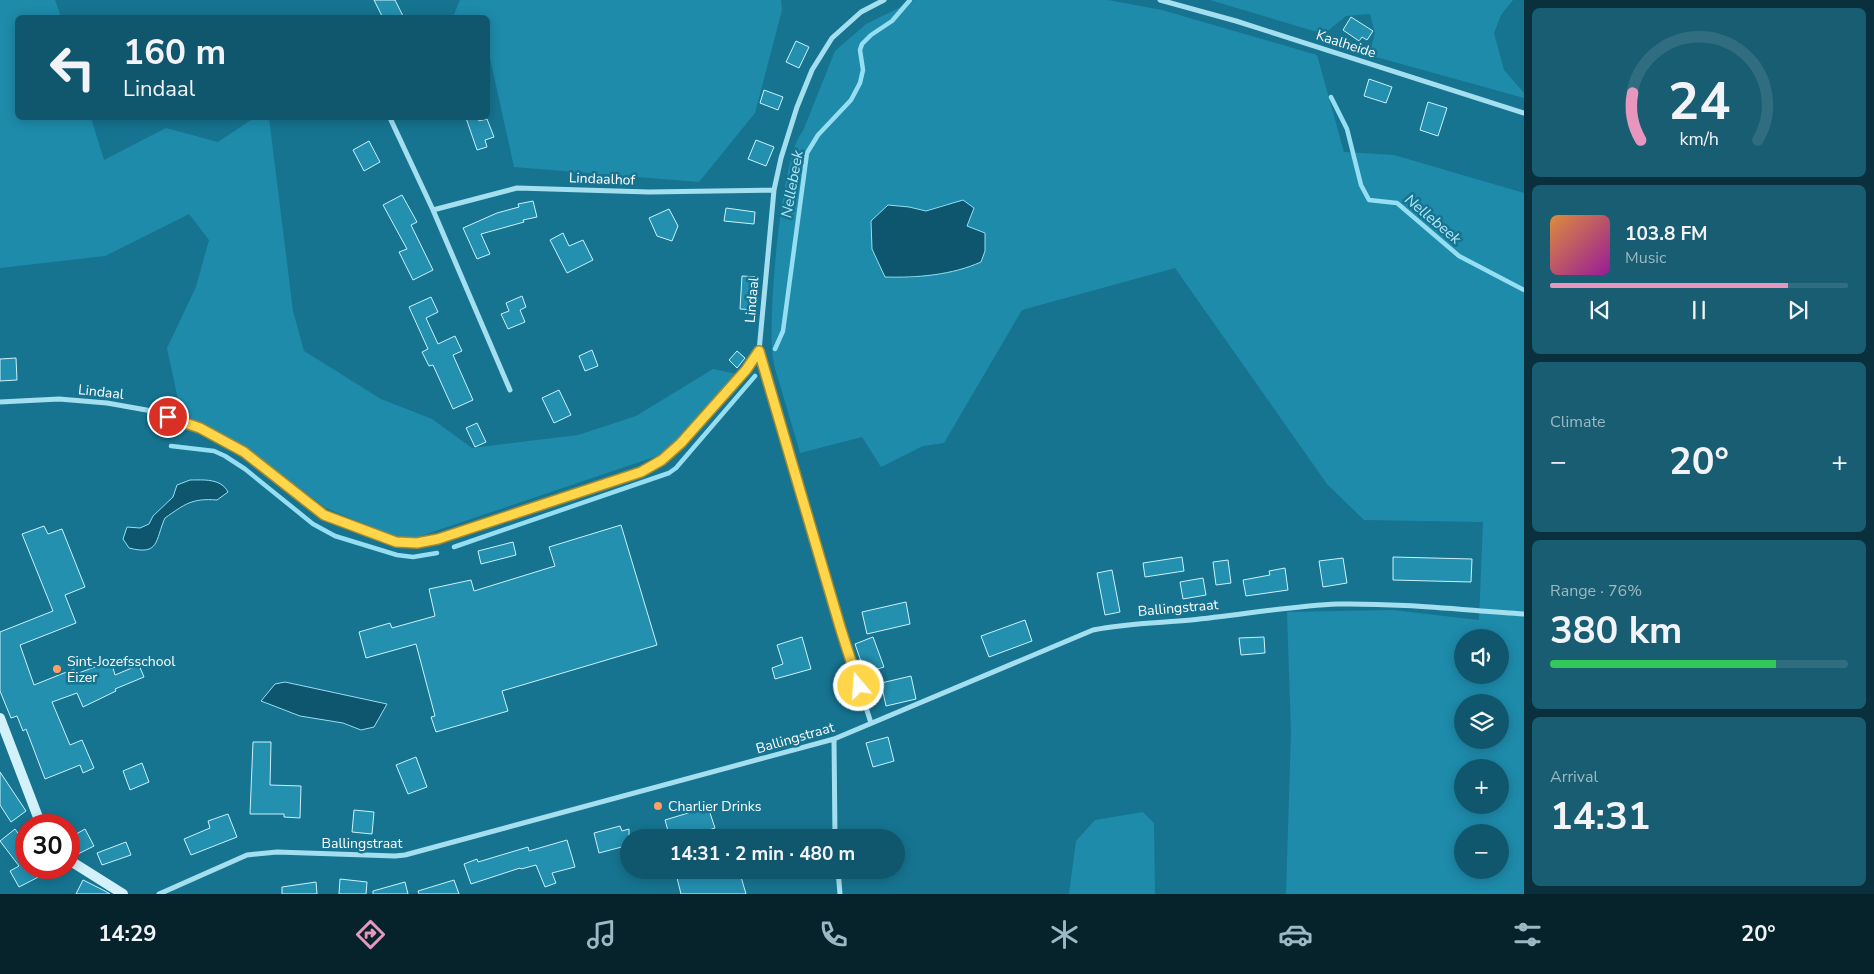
<!DOCTYPE html>
<html lang="en">
<head>
<meta charset="utf-8">
<style>
	:root { --surface:#10576d; --page:#195d72; --text:#f1f3f6; --muted:#9cb8c2; --line:#306d80; --accent:#e797bd }
	body { margin:0; font-family:"Nunito Sans",sans-serif; background:var(--page); color:var(--text); height:100vh; display:flex; flex-direction:column; font-size:19px; white-space:nowrap }
	* { box-sizing:border-box; margin:0 }
	p { font-size:16px; color:var(--muted) }
	.icon { flex:none; width:28px; height:28px; fill:none; stroke:currentColor; stroke-width:2; stroke-linecap:round; stroke-linejoin:round }
	.map { position:relative; flex:1; overflow:hidden }
	.drawer { display:flex; flex-direction:column; gap:8px; padding:8px; background:#09303c; width:350px }
	.drawer>* { flex:none }
	.guide { position:absolute; left:15px; top:15px; width:475px; height:105px; border-radius:8px; box-shadow:0 2px 12px #0003; background:#10576d; color:var(--text); overflow:hidden }
	.buttons { position:absolute; left:1454px; top:629px; display:grid; gap:10px }
	.buttons a { display:grid; place-items:center; width:55px; height:55px; border-radius:50%; background:var(--surface); box-shadow:0 2px 12px #0003; font-size:25px }
	.speed { position:absolute; left:15px; top:814px; display:flex; gap:10px; font-size:25px; font-weight:700; text-align:center }
	.speed>* { display:grid; place-content:center; width:65px; height:65px; border-radius:50%; background:var(--surface); box-shadow:0 2px 12px #0003; line-height:1 }
	.speed .limit { border:8px solid #d22; background:#fff; color:#111 }
	.pin { position:absolute; display:grid; place-items:center; width:42px; height:42px; color:#fff; margin:-21px; border:2px solid #fff; border-radius:50%; box-shadow:0 1px 5px #0007 }
	.me { position:absolute; width:55px; margin:-28px; rotate:342deg; stroke-linejoin:round; filter:drop-shadow(0 0 4px #0008) }
	.turn { display:flex; align-items:center; gap:18px; height:105px; padding:0 25px; font-size:22px }
	.turn .icon { width:65px; height:65px; stroke-width:2.5 }
	.turn b { display:block; font-size:35px; line-height:42px }
	.big { font-size:38px; font-weight:700; line-height:1.1 }
	.drawer .widget { flex:1; display:flex; flex-direction:column; justify-content:center; gap:8px; min-width:0; padding:0 18px; border-radius:8px; background:var(--page) }
	.drawer .dial { align-items:center; gap:0 }
	.dial svg { height:130px; overflow:visible; fill:none; stroke:var(--line); stroke-width:7; stroke-linecap:round; text-anchor:middle }
	.dial text { fill:var(--text); stroke:none }
	.song { display:flex; align-items:center; gap:15px }
	.cover { width:60px; height:60px; border-radius:8px; background:linear-gradient(135deg,hsl(30 70% 55%),hsl(300 70% 35%)) }
	.played { height:5px; border-radius:2px; background:linear-gradient(90deg,var(--accent) 80%,var(--line) 80%) }
	.keys { display:flex; justify-content:space-around; direction:ltr }
	.heat { display:flex; justify-content:space-between; align-items:center; font-size:28px; direction:ltr }
	.charge { height:8px; border-radius:4px; background:linear-gradient(90deg,#34c759 76%,var(--line) 0) }
	.trip { position:absolute; left:620px; top:829px; width:285px; height:50px; border-radius:25px; background:var(--surface); box-shadow:0 2px 12px #0003; font-weight:700; line-height:50px; text-align:center }
	.menu { display:flex; height:80px; justify-content:space-around; align-items:center; background:#06232c; color:var(--muted) }
	.menu .icon { width:35px; height:35px }
	.menu .current { color:var(--accent) }
	.menu b { font-size:22px; color:var(--text) }
	main { display:flex; flex:1; min-height:0 }
	.map>svg:first-child { display:block }
</style>
</head>
<body>
<main>
<div class="map">
<svg width="1524" height="894" viewBox="0 0 1524 894">
	<rect width="100%" height="100%" fill="#167491"/>
	<!-- green -->
	<path fill="#1e8bab" fill-rule="evenodd" d="M 0,0 L 55,0 L 61,17 L 18,18 L 18,118 L 91,118 L 104,160 L 166,128 L 218,142 L 254,118 L 269,118 L 293,311 L 304,351 L 381,399 L 432,419 L 472,448 L 578,435 L 636,416 L 713,369 L 737,374 L 672,451 L 406,541 L 326,508 L 250,451 L 182,418 L 167,348 L 196,287 L 209,240 L 189,214 L 105,256 L 0,268 Z
		M 460,0 L 781,0 L 782,10 L 755,113 L 699,182 L 514,167 L 488,49 L 488,18 L 453,17 Z
		M 915,0 L 1108,0 L 1162,10 L 1317,55 L 1344,152 L 1394,155 L 1524,193 L 1524,894 L 1286,894 L 1291,732 L 1287,612 L 1392,610 L 1479,620 L 1483,522 L 1364,520 L 1327,484 L 1175,268 L 1022,310 L 944,443 L 923,446 L 881,467 L 862,437 L 800,453 C 794,431 787,410 781,388 C 778,378 774,368 773,358 C 767,324 781,152 803,131 L 835,51 L 866,24 ZM 946,204 L 967,226 L 967,268 L 912,278 L 885,277 L 879,262 L 888,205 L 909,207 L 926,211 ZM 1462,638 L 1500,638 L 1500,675 L 1462,675 ZM 1462,702 L 1500,702 L 1500,740 L 1462,740 ZM 1462,768 L 1500,768 L 1500,805 L 1462,805 ZM 1462,832 L 1500,832 L 1500,870 L 1462,870 Z
		M 1210,0 L 1513,0 L 1501,15 L 1494,33 L 1504,70 L 1524,93 L 1524,98 L 1369,55 L 1375,33 L 1370,14 L 1346,16 L 1324,34 Z
		M 1143,812 L 1154,823 L 1155,894 L 1069,894 L 1076,841 L 1095,820 Z"/>
	<!-- water -->
	<path fill="#0e566e" stroke="#96dff3" d="M 963,200 L 974,208 L 967,226 L 985,233 L 985,251 L 981,262 C 952,275 917,278 885,277 L 872,249 L 871,221 L 888,205 L 909,207 L 926,211 Z
		M 190,480 C 203,480 221,478 228,492 L 217,500 C 192,498 185,504 165,518 C 155,540 160,556 129,548 L 123,539 L 127,527 L 140,528 L 149,524 L 153,516 L 173,497 L 177,485 Z
		M 285,682 L 387,704 L 374,727 L 361,730 L 343,723 L 300,716 L 261,701 L 275,684 Z"/>
	<g fill="none" stroke-linecap="round" stroke-linejoin="round">
		<!-- stream -->
		<path stroke="#96dff3" stroke-width="4.5" d="M 1331,97 L 1347,129 L 1361,185 L 1369,200 L 1397,203 L 1459,256 L 1524,290
			M 775,349 L 783,331 L 807,153 L 818,135 L 851,100 L 860,83 L 863,70 L 860,50 L 862,44 L 871,35 L 892,21 L 910,0
			M 171,446 L 214,451 L 225,456 L 245,469 L 313,524 L 335,536 L 397,555 L 413,557 L 437,553
			M 454,547 L 669,473 L 676,468 L 755,376"/>
	</g>
	<!-- building -->
	<path fill="#2490b0" stroke="#cbf1fb" d="M 374,0 L 395,0 L 404,18 L 383,18 Z
		M 1351,17 L 1373,31 L 1367,40 L 1362,37 L 1359,41 L 1343,30 Z
		M 796,41 L 809,47 L 799,68 L 786,62 Z
		M 1369,79 L 1392,87 L 1386,103 L 1364,96 Z
		M 764,90 L 783,97 L 778,110 L 760,103 Z
		M 1428,102 L 1447,108 L 1438,136 L 1420,130 Z
		M 466,118 L 477,118 L 479,121 L 487,119 L 494,137 L 485,140 L 487,147 L 477,150 Z
		M 756,140 L 774,147 L 766,166 L 748,159 Z
		M 369,141 L 380,162 L 364,171 L 353,150 Z
		M 402,195 L 417,222 L 411,225 L 433,270 L 413,280 L 399,252 L 407,249 L 383,205 Z
		M 533,201 L 537,217 L 523,220 L 524,222 L 481,234 L 490,254 L 477,259 L 463,228 L 497,213 L 519,207 L 518,204 Z
		M 726,208 L 755,212 L 754,224 L 724,221 Z
		M 669,209 L 678,226 L 672,241 L 657,236 L 649,218 Z
		M 563,233 L 569,246 L 583,240 L 593,260 L 567,273 L 550,240 Z
		M 742,276 L 759,277 L 757,310 L 740,309 Z
		M 522,296 L 526,307 L 520,310 L 525,322 L 508,329 L 501,314 L 509,311 L 506,303 Z
		M 431,297 L 438,312 L 426,318 L 438,344 L 455,336 L 462,351 L 453,355 L 473,400 L 453,409 L 433,365 L 429,366 L 422,352 L 428,349 L 409,307 Z
		M 592,350 L 598,366 L 585,371 L 579,356 Z
		M 737,351 L 745,358 L 737,368 L 729,360 Z
		M 16,358 L 17,380 L 0,381 L 0,359 Z
		M 559,390 L 571,415 L 554,423 L 542,398 Z
		M 477,423 L 486,442 L 475,447 L 466,428 Z
		M 621,525 L 657,645 L 502,691 L 508,711 L 436,732 L 431,717 L 435,716 L 416,644 L 366,658 L 359,632 L 390,623 L 392,628 L 435,616 L 429,589 L 471,580 L 474,591 L 555,566 L 549,547 Z
		M 44,526 L 48,534 L 62,529 L 85,587 L 65,595 L 76,623 L 20,645 L 34,685 L 74,669 L 76,674 L 111,661 L 115,675 L 139,665 L 144,677 L 115,689 L 116,691 L 83,707 L 77,693 L 52,702 L 70,745 L 82,740 L 94,768 L 83,773 L 80,765 L 45,779 L 26,729 L 23,731 L 17,716 L 11,718 L 0,691 L 0,632 L 53,611 L 22,534 Z
		M 513,542 L 516,555 L 481,564 L 478,551 Z
		M 1182,557 L 1184,571 L 1145,577 L 1143,563 Z
		M 1393,557 L 1472,559 L 1471,582 L 1393,580 Z
		M 1343,558 L 1347,583 L 1323,587 L 1319,561 Z
		M 1228,560 L 1231,583 L 1216,585 L 1213,562 Z
		M 1285,568 L 1288,590 L 1246,596 L 1243,580 L 1270,575 L 1269,571 Z
		M 1112,570 L 1120,612 L 1105,615 L 1097,573 Z
		M 1203,578 L 1206,595 L 1183,599 L 1180,582 Z
		M 906,602 L 910,624 L 867,634 L 862,612 Z
		M 1025,620 L 1032,641 L 989,657 L 981,636 Z
		M 802,637 L 811,669 L 775,679 L 772,668 L 783,664 L 777,645 Z
		M 873,637 L 884,667 L 865,673 L 855,644 Z
		M 1264,637 L 1265,653 L 1241,655 L 1239,638 Z
		M 911,676 L 916,699 L 886,706 L 881,683 Z
		M 888,737 L 894,761 L 873,767 L 866,743 Z
		M 253,742 L 271,742 L 270,785 L 301,786 L 300,818 L 284,817 L 284,814 L 250,814 Z
		M 416,757 L 427,787 L 408,794 L 396,765 Z
		M 142,763 L 149,782 L 130,790 L 123,771 Z
		M 0,772 L 26,811 L 11,822 L 0,805 Z
		M 708,807 L 715,828 L 684,838 L 670,838 L 665,820 Z
		M 354,810 L 374,812 L 372,834 L 352,832 Z
		M 228,814 L 237,837 L 191,855 L 184,839 L 210,828 L 208,821 Z
		M 620,826 L 622,831 L 629,829 L 629,845 L 599,853 L 594,833 Z
		M 15,829 L 26,845 L 26,868 L 56,868 L 19,887 L 10,871 L 19,866 L 0,841 Z
		M 85,829 L 94,846 L 76,855 L 69,838 Z
		M 567,840 L 575,867 L 552,873 L 556,883 L 545,887 L 536,865 L 521,869 L 520,868 L 471,884 L 464,864 L 477,859 L 478,862 L 528,847 L 529,851 Z
		M 126,842 L 131,855 L 102,865 L 97,853 Z
		M 675,870 L 739,870 L 746,894 L 681,894 Z
		M 340,879 L 367,882 L 366,894 L 339,894 Z
		M 83,880 L 105,891 L 110,894 L 76,894 Z
		M 454,880 L 459,894 L 419,894 L 418,891 Z
		M 316,882 L 317,894 L 282,894 L 282,887 Z
		M 405,882 L 408,894 L 373,894 L 373,891 Z"/>
	<g fill="none" stroke-linecap="round" stroke-linejoin="round">
		<!-- street -->
		<path stroke="#a4dff0" stroke-width="5" d="M 1160,0 L 1236,21 L 1524,113
			M 390,118 L 433,210 L 517,188 L 649,192 L 774,190
			M 433,210 L 510,390
			M 759,351 L 841,630 L 871,723
			M 0,402 L 59,399 L 107,403 L 152,411 L 200,428 L 243,452 L 325,515 L 396,542 L 417,543 L 438,539 L 641,472 L 662,460 L 681,443 L 746,370 L 759,351 L 774,190 L 781,158 L 797,107 L 812,70 L 832,38 L 861,12 L 884,0
			M 834,739 L 835,838
			M 838,870 L 840,894
			M 159,894 L 247,855 L 277,852 L 395,856 L 405,855 L 834,739 L 1093,630 C 1126,623 1158,623 1191,620 C 1241,615 1289,606 1338,604 C 1400,603 1462,610 1524,614"/>
		<!-- secondary -->
		<path stroke="#d2f1fb" stroke-width="10" d="M 0,718 L 41,825
			M 69,860 L 123,894"/>
	</g>
	<g fill="none" stroke-linecap="round" stroke-linejoin="round">
		<defs>
			<path id="route" d="M 168,417 L 200,428 L 244,452 L 324,515 L 396,542 L 417,543 L 438,539 L 641,472 L 662,460 L 681,443 L 746,370 L 759,351 L 841,630 L 859,686"/>
		</defs>
		<!-- route casing -->
		<use href="#route" stroke="#a68a30" stroke-width="12"/>
		<!-- route -->
		<use href="#route" stroke="#ffd54a" stroke-width="9"/>
	</g>
	<!-- markers -->
	<g fill="#ff9f63" stroke="#167491" stroke-width="2">
		<circle cx="57" cy="669" r="5"/>
		<circle cx="658" cy="806" r="5"/>
	</g>
	<g text-anchor="middle" dominant-baseline="central" stroke-width="5" stroke-linejoin="round" paint-order="stroke">
		<!-- street labels -->
		<g font-size="14" fill="#fff" stroke="#167491">
			<text transform="translate(1346 44) rotate(18)">Kaalheide</text>
			<text transform="translate(602 179) rotate(2)">Lindaalhof</text>
			<text transform="translate(752 300) rotate(-85)">Lindaal</text>
			<text transform="translate(101 392) rotate(6)">Lindaal</text>
			<text transform="translate(1178 608) rotate(-5)">Ballingstraat</text>
			<text transform="translate(795 738) rotate(-16)">Ballingstraat</text>
			<text x="362" y="843">Ballingstraat</text>
		</g>
		<!-- poi labels -->
		<g font-size="14" fill="#fff" stroke="#167491" text-anchor="start">
			<text x="67" y="661">Sint-Jozefsschool<tspan x="67" dy="16">Eizer</tspan></text>
			<text x="668" y="806">Charlier Drinks</text>
		</g>
		<!-- water labels -->
		<g font-size="15" font-style="italic" fill="#b0e8f7" stroke="#167491">
			<text transform="translate(792 184) rotate(-80)">Nellebeek</text>
			<text transform="translate(1433 219) rotate(40)">Nellebeek</text>
		</g>
	</g>
</svg>
<div class="buttons">
<a><svg class="icon" aria-label="sound" viewBox="0 0 24 24"><path d="M4 9h4l5-4v14l-5-4H4zM17 9q2 3 0 6"/></svg></a>
<a><svg class="icon" aria-label="layers" viewBox="0 0 24 24"><path d="M12 4l9 5-9 5-9-5zM3 14l9 5 9-5"/></svg></a>
<a>+</a>
<a>−</a>
</div>
<div class="speed"><div class="limit">30</div></div>
<div class="pin" style="left:168px;top:417px;background:#d93025"><svg class="icon" aria-label="arrive" viewBox="0 0 24 24"><path d="M6 21V4h12l-3 4 3 4H6"/></svg></div>
<svg class="me" style="left:859px;top:686px" viewBox="-20 -20 40 40"><circle r="17" fill="#ffd54a" stroke="#fff" stroke-width="3"/><path d="M0-11L8 9 0 5-8 9z" fill="#fff"/></svg>
<div class="trip">14:31 · 2 min · 480 m</div>
<div class="guide">
<div class="turn"><svg class="icon" aria-label="left" viewBox="0 0 24 24"><path d="M17 20v-9H6M10 6l-5 5 5 5"/></svg><div><b>160 m</b>Lindaal</div></div>
</div>
</div>
<section class="drawer">
<div class="widget dial"><svg viewBox="0 0 100 80">
<path d="M14 69A42 42 0 1 1 86 69"/>
<path d="M14 69A42 42 0 0 1 9 40" stroke="#e797bd"/>
<text x="50" y="56" font-size="32" font-weight="700">24</text>
<text x="50" y="72" font-size="11">km/h</text>
</svg></div>
<div class="widget">
<div class="song"><i class="cover"></i><div><b>103.8 FM</b><p>Music</p></div></div>
<div class="played"></div>
<div class="keys"><svg class="icon" aria-label="previous" viewBox="0 0 24 24"><path d="M18 5L8 12l10 7zM5 5v14"/></svg><svg class="icon" aria-label="pause" viewBox="0 0 24 24"><path d="M8 5v14M16 5v14"/></svg><svg class="icon" aria-label="next" viewBox="0 0 24 24"><path d="M6 5l10 7-10 7zM19 5v14"/></svg></div>
</div>
<div class="widget"><p>Climate</p>
<div class="heat"><a>−</a><b class="big">20°</b><a>+</a></div>
</div>
<div class="widget"><p>Range · 76%</p><b class="big">380 km</b><div class="charge"></div></div>
<div class="widget"><p>Arrival</p><b class="big">14:31</b></div>
</section>
</main>
<nav class="menu">
<b>14:29</b>
<svg class="icon current" aria-label="directions" viewBox="0 0 24 24"><path d="M12 3l9 9-9 9-9-9zM9 14v-3h6M13 9l2 2-2 2"/></svg>
<svg class="icon" aria-label="music" viewBox="0 0 24 24"><path d="M9 18V5l10-2v13"/><circle cx="6" cy="18" r="3"/><circle cx="16" cy="16" r="3"/></svg>
<svg class="icon" aria-label="phone" viewBox="0 0 24 24"><path d="M5 4h4l2 5-3 2q2 4 5 5l2-3 5 2v4C11 20 4 13 5 4z"/></svg>
<svg class="icon" aria-label="climate" viewBox="0 0 24 24"><path d="M12 3v18M4 7l16 10M4 17L20 7"/></svg>
<svg class="icon" aria-label="car" viewBox="0 0 24 24"><path d="M5 17H2v-5l4-1 3-4h7l3 4 3 1v5h-3M9 17h6M6 11h13"/><circle cx="7" cy="17" r="2"/><circle cx="17" cy="17" r="2"/></svg>
<svg class="icon" aria-label="filters" viewBox="0 0 24 24"><path d="M4 7h16M4 17h16"/><circle cx="9" cy="7" r="2"/><circle cx="15" cy="17" r="2"/></svg>
<b>20°</b>
</nav>
</body>
</html>
